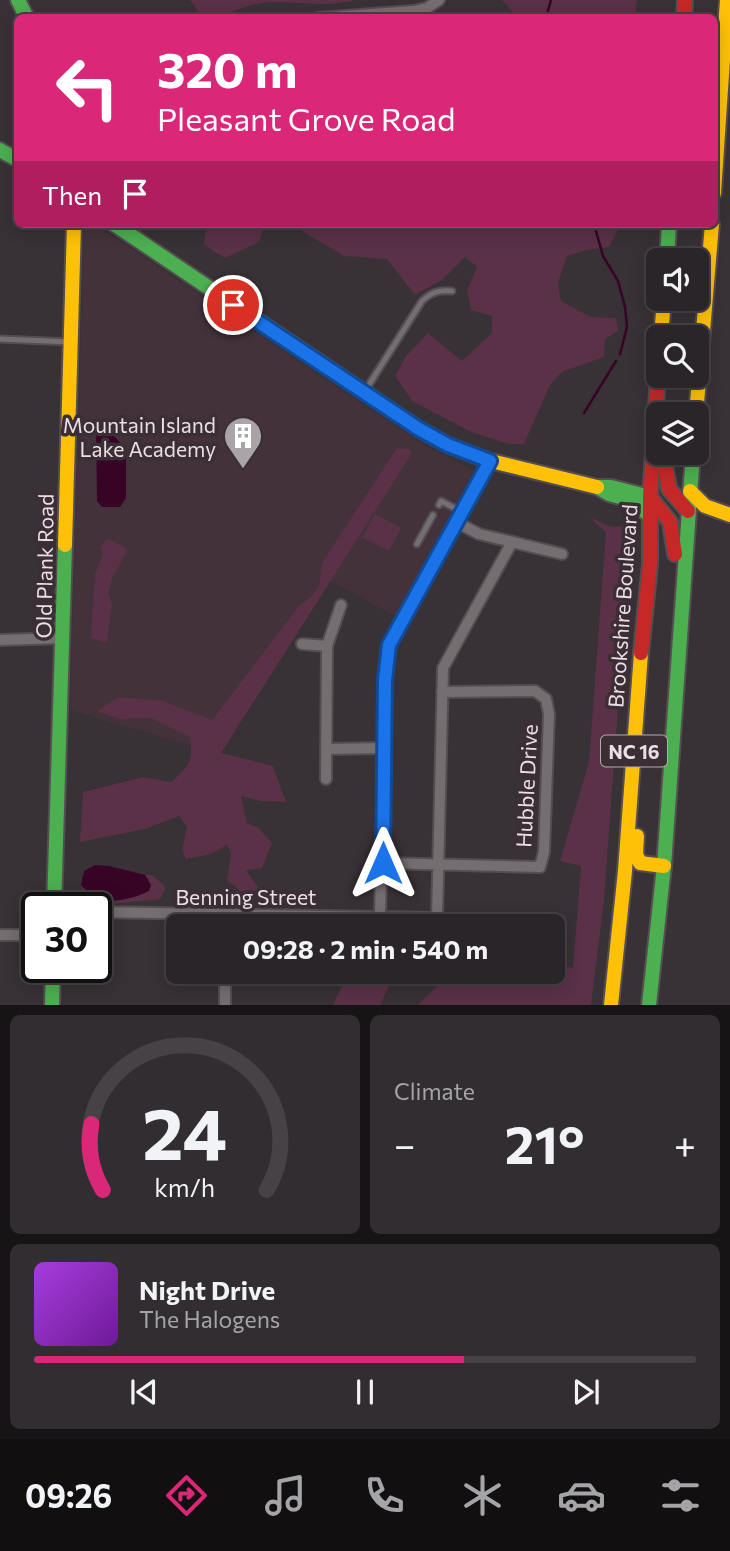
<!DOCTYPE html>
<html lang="en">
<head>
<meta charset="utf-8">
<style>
	:root { --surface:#2a2528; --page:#322d30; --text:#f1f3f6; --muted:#a5a5a8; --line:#464245; --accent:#db2777 }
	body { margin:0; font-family:Commissioner,sans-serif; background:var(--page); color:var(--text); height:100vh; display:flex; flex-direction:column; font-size:26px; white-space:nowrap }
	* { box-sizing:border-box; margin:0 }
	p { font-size:23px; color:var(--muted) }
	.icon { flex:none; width:38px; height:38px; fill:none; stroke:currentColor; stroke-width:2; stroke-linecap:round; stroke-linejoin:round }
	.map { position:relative; height:1005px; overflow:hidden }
	.side { display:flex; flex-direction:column; gap:10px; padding:10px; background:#171416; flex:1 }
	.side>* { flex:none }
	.banner { position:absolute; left:14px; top:14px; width:704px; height:214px; border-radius:10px; box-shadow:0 4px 18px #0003,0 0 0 2px var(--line); background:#db2777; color:#fff; overflow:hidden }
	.controls { position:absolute; left:646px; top:248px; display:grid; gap:14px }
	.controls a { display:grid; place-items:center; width:63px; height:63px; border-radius:10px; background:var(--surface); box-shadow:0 4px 18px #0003,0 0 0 2px var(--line); font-size:35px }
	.speed { position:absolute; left:21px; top:892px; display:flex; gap:14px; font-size:35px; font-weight:700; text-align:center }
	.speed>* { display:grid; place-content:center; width:91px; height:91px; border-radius:50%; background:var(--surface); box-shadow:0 4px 18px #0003,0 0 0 2px var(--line); line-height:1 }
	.speed .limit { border:4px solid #111; border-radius:10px; background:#fff; color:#111 }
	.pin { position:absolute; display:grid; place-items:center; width:60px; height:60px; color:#fff; margin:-30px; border:4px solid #fff; border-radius:50%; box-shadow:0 2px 7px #0007 }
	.me { position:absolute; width:77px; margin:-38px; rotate:0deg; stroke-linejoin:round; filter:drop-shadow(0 0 5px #0008) }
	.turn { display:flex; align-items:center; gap:24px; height:147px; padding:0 28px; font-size:32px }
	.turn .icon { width:91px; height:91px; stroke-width:2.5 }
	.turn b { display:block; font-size:49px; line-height:60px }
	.then { display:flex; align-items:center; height:66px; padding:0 28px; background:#0003; gap:14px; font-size:26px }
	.big { font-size:52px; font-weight:700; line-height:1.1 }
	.side .widget { flex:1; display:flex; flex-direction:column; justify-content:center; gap:10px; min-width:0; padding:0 24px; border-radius:10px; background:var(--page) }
	.side .dial { align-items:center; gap:0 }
	.dial svg { height:182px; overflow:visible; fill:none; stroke:var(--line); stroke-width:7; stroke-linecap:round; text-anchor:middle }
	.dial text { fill:var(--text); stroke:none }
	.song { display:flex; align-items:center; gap:21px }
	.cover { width:84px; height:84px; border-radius:10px; background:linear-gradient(135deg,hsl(280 70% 55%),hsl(280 70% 35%)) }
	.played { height:7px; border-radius:4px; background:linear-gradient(90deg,var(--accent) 65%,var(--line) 65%) }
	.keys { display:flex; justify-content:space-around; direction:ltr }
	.heat { display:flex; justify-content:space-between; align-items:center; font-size:38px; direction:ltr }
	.side .tiles { flex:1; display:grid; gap:10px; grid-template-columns:1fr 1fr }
	.widget:last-child { grid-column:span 2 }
	.trip { position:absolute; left:166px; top:914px; width:399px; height:70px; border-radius:10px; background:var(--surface); box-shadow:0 4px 18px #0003,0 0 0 2px var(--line); font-weight:700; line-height:70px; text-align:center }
	.dock { display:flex; height:112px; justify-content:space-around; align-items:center; background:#110f10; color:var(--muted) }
	.dock .icon { width:49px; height:49px }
	.dock .current { color:var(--accent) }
	.dock b { font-size:32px; color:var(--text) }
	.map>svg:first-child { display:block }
</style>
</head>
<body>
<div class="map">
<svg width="730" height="1005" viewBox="0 0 730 1005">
	<rect width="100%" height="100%" fill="#383135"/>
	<!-- built -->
	<path fill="#44323b" d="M 84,224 L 94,224 L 419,442 L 474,471 L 396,616 L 330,581 L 220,754 L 70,710 Z"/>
	<!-- green -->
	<path fill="#5a3147" d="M 190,0 L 355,0 C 324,9 293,0 262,3 C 241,6 223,18 203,18 Z
		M 502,0 L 637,0 L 635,17 L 518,18 Z
		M 206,224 L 264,224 L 259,242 L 225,258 L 204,245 Z
		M 290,224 L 621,224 L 609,247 L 586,250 L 567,256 L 558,283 L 561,301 L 591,317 L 616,318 L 618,331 L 605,339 L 604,357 L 562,372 L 550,385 L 524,444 L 509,444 L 471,432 L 412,401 L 395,376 L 406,356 L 428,333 L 462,361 L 492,333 L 492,316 L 471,310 L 467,290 L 477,267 L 465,257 L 442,280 L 415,295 L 387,259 L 344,256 Z
		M 397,448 L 409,449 L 412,453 L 221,753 L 273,766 L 286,802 L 260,801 L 241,796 L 247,823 L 258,827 L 272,843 L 262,868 L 246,870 L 260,890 L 244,894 L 227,880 L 231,853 L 227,845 L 211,854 L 186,859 L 182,850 L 187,827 L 179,816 L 145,829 L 80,842 L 83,792 L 143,777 L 171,782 C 188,767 194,761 190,737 L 151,718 L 120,719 L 97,711 L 119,697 L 163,701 L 212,720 L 299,606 L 310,598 L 319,587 L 322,563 Z
		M 375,514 L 401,528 L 389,551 L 362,537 Z
		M 590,518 C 603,522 612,531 625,525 L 630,526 L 631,531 L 604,900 L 591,1005 L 418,1005 L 437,986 L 439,971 L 553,971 L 553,964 L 573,968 L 581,866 L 560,861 L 589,762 L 606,532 Z
		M 108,539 L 125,547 L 127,551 L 112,578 L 108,593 L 112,605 L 107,641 L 105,642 L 91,638 L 95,574 L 103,555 L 100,547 Z
		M 145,875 L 152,875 L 164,885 L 165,890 L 160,899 C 153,901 145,900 138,901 C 119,903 83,911 81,885 L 83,889 L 149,880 Z
		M 349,971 L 380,971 L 389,986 L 380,1005 L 333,1005 Z"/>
	<!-- water -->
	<path fill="#380426" d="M 98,421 L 126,448 L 126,498 L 120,507 L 102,507 L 97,501 L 96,425 Z
		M 95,865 L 109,866 L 145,875 L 151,885 L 149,891 C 133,899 113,903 95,900 L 81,885 L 84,871 Z"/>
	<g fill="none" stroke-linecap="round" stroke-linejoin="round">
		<!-- stream -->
		<path stroke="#380426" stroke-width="2.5" d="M 546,18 L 551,0
			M 594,224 L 603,256 L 618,281 L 625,307 L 627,327 L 620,354
			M 584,413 L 616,361"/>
		<defs>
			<path id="lane" d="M 0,339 L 70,342
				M 365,391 L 422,301 C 432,292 438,290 452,291
				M 439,505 L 441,501 L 462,512
				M 417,544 L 433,515"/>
			<path id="street" d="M 318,18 L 414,11 L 427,8 L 439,0
				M 458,523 L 479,534 L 562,554
				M 0,640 L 64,638
				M 302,644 L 327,646
				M 327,749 L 384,748
				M 326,779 L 327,646 L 341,605
				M 383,863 L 540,867 L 544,852 L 549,714 L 546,699 L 535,691 L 442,692
				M 96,912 L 437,918 L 443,668 L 512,542
				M 380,916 L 385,680 L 389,645 L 490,461
				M 0,935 L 37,935
				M 225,971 L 225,1005"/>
			<path id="fast" d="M 18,0 L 27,18
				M 0,150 L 18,160
				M 114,224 L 419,429 L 448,445 L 487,460
				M 667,261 L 669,224
				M 650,497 L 611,487 L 597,487 L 609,494 L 631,500 L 650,516
				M 54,908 L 65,545
				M 52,1005 L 53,968
				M 649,1005 L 664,866 L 693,453"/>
			<path id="slow" d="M 714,193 L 727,0
				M 661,338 L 664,299
				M 696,415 L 712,224
				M 487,460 L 597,487
				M 690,491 L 705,506 L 730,515
				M 65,545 L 74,224
				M 637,836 L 636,854 L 640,863 L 664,866
				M 611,1005 L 625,871 L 641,653"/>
			<path id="jam" d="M 684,18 L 685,0
				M 663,453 L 669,489 L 688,511
				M 650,497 L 670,522 L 675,554
				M 641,653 L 650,564 L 650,497 L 658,376"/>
		</defs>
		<!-- lane casing -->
		<use href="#lane" stroke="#544d51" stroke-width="9"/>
		<!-- street casing -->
		<use href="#street" stroke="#544d51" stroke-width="14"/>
		<!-- fast casing -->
		<use href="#fast" stroke="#544d51" stroke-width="18"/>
		<!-- slow casing -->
		<use href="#slow" stroke="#544d51" stroke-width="18"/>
		<!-- jam casing -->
		<use href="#jam" stroke="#544d51" stroke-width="18"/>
		<!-- lane -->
		<use href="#lane" stroke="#746e71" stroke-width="5"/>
		<!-- street -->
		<use href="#street" stroke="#746e71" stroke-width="10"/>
		<!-- fast -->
		<use href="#fast" stroke="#4caf50" stroke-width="14"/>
		<!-- slow -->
		<use href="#slow" stroke="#ffc107" stroke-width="14"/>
		<!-- jam -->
		<use href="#jam" stroke="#c62828" stroke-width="14"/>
	</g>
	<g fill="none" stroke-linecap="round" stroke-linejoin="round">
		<defs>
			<path id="route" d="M 233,305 L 419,429 L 448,445 L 490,461 L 389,645 L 385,680 L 383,863"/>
		</defs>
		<!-- route casing -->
		<use href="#route" stroke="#114b97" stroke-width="18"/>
		<!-- route -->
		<use href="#route" stroke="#1a73e8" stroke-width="12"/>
	</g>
	<!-- icons -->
	<defs>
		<symbol id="building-pin" viewBox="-11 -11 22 30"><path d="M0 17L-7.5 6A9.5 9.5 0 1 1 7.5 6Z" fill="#aaa3a7" stroke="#3b2e35"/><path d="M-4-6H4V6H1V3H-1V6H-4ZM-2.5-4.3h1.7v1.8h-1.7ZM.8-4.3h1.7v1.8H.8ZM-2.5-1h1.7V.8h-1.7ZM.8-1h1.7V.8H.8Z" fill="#fff"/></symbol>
	</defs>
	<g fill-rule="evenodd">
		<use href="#building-pin" x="221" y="414" width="44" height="60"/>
	</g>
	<g text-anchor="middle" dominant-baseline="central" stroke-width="7" stroke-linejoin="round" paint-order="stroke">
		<!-- shield labels -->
		<rect fill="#3b2e35" stroke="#b4abb0" stroke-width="2" x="601" y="735.5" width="66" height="31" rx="5"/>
		<g font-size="19" font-weight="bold" fill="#e8e0e4">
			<text x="634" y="751">NC 16</text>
		</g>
		<!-- poi labels -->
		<g font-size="21" fill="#e8e0e4" stroke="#3b2e35" text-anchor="end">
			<text x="216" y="424">Mountain Island<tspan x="216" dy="24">Lake Academy</tspan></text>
		</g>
		<!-- street labels -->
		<g font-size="21" fill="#e8e0e4" stroke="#3b2e35">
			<text transform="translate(44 566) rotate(-89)">Old Plank Road</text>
			<text transform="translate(622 606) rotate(-86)">Brookshire Boulevard</text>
			<text transform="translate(526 786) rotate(-87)">Hubble Drive</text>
			<text x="246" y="896">Benning Street</text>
		</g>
	</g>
</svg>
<div class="controls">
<a><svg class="icon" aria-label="sound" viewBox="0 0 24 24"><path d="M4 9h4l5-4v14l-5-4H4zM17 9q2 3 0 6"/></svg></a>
<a><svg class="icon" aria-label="search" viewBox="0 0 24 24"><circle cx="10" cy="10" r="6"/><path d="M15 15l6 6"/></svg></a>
<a><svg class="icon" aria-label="layers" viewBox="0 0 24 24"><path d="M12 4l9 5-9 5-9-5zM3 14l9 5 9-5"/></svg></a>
</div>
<div class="speed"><div class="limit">30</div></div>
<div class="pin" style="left:233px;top:305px;background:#d93025"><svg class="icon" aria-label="arrive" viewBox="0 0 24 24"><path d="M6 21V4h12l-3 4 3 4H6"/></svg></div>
<svg class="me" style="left:383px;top:863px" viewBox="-20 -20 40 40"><path d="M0-17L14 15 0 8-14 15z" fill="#1a73e8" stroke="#fff" stroke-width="4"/></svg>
<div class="trip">09:28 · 2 min · 540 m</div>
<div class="banner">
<div class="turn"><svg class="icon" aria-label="left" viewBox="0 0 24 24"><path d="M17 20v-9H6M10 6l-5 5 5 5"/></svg><div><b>320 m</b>Pleasant Grove Road</div></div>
<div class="then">Then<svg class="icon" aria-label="arrive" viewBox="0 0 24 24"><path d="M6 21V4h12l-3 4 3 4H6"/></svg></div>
</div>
</div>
<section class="side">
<div class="tiles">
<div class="widget dial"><svg viewBox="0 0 100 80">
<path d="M14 69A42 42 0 1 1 86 69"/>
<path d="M14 69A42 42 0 0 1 9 40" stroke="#db2777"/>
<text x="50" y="56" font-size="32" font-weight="700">24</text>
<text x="50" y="72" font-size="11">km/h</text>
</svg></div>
<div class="widget"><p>Climate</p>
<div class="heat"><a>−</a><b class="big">21°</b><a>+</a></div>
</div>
<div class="widget">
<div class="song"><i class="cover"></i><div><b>Night Drive</b><p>The Halogens</p></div></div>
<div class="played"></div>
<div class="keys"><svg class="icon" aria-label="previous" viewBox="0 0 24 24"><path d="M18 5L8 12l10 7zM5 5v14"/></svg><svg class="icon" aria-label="pause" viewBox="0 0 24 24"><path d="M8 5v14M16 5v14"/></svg><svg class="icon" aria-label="next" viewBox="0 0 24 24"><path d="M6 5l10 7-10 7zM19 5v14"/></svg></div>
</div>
</div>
</section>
<nav class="dock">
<b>09:26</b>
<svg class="icon current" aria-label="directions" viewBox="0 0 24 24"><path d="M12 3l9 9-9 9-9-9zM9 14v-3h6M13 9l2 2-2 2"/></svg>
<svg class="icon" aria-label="music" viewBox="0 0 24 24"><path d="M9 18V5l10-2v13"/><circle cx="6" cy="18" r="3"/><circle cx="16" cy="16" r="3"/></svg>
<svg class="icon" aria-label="phone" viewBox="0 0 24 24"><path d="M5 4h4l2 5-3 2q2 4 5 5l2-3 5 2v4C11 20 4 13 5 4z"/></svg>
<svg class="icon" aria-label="climate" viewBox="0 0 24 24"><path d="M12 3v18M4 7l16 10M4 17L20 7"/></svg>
<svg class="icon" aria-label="car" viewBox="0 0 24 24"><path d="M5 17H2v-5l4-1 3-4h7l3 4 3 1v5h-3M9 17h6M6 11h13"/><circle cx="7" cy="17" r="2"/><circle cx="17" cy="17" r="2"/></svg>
<svg class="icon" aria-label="filters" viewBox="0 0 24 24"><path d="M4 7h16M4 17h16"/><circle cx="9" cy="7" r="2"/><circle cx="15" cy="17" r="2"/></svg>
</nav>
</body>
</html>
